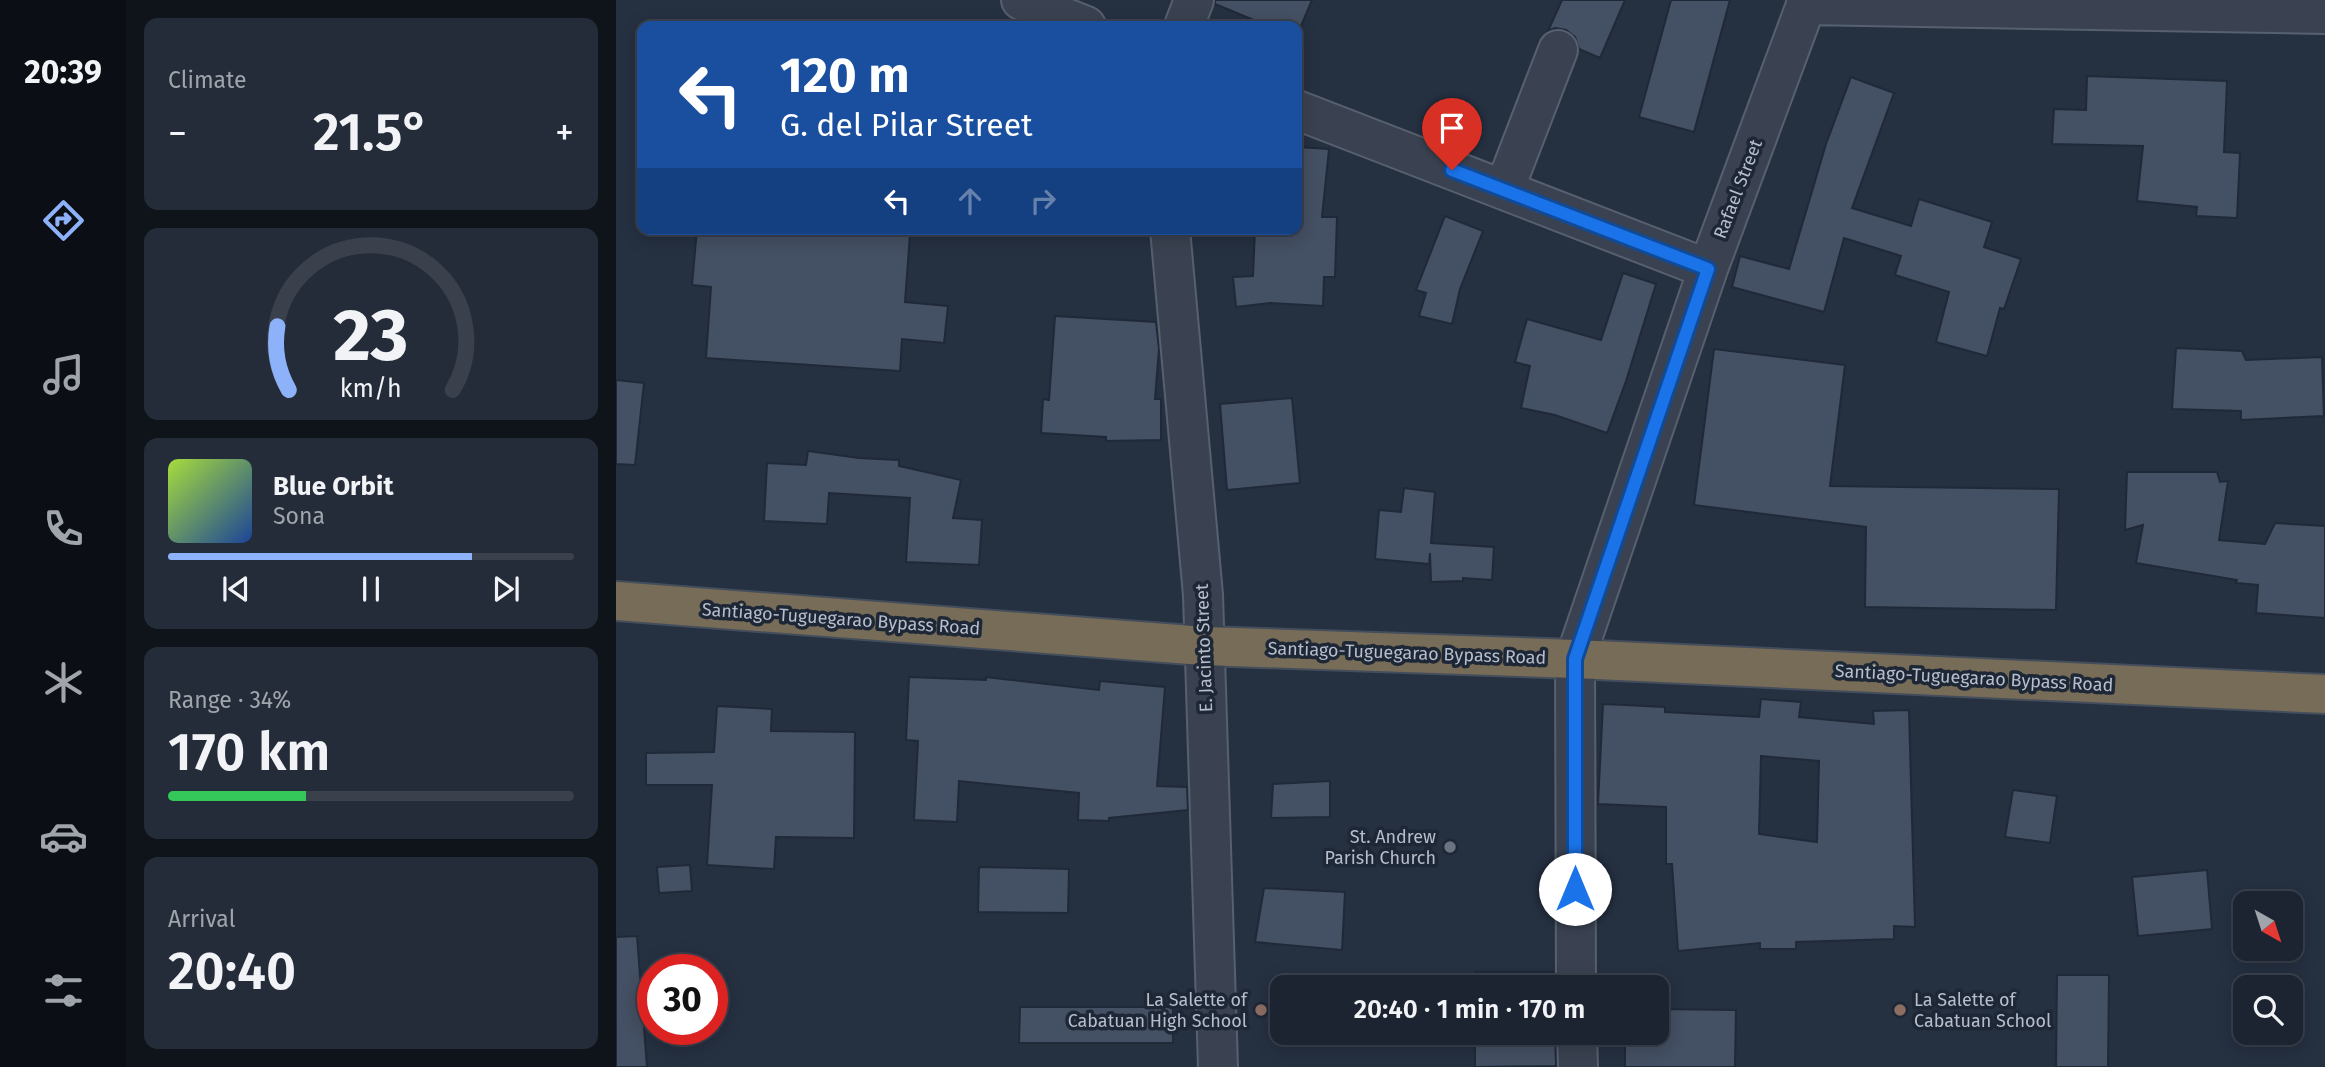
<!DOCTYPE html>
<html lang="en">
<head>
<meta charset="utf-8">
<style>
	:root { --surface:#1c2431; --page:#252c39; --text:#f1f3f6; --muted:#a0a4ab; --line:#3a414d; --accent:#8db2f9 }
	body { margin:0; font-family:"Fira Sans",sans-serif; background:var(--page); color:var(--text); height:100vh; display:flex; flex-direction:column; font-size:26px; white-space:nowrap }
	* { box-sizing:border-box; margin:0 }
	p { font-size:23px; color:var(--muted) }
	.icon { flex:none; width:38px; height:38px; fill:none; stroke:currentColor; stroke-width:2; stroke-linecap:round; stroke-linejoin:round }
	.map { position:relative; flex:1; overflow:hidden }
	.sheet { display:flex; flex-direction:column; gap:18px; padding:18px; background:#0f141b; width:490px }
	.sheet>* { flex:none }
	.hud { position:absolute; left:21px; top:21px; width:665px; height:214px; border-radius:14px; box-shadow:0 4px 18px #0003,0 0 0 2px var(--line); background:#1a4fa0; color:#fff; overflow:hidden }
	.needle { width:46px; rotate:141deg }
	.buttons { position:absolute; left:1617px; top:891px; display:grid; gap:14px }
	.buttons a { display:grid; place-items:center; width:70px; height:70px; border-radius:14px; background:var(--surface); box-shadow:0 4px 18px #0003,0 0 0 2px var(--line); font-size:35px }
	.speed { position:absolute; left:21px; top:954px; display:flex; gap:14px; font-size:35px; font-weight:700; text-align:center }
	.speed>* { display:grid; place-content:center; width:91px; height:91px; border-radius:50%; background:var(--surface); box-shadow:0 4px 18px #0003,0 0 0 2px var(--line); line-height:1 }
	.speed .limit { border:10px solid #d22; background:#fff; color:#111 }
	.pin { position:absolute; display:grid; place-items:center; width:60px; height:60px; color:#fff; margin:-72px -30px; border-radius:50% 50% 50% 0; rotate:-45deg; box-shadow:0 0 7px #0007 }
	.pin .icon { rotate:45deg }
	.me { position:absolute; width:77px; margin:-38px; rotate:0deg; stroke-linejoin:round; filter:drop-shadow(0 0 5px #0008) }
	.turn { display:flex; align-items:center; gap:24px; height:147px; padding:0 28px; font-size:32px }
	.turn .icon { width:91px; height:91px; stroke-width:2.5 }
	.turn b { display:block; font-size:49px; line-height:60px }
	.lanes { display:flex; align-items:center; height:66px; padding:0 28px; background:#0003; justify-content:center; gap:35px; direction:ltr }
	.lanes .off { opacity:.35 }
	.big { font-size:52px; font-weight:600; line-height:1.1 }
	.sheet .tile { flex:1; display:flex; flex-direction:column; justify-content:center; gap:10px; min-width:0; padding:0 24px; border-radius:14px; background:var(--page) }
	.sheet .dial { align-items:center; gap:0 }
	.dial svg { height:182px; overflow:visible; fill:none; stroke:var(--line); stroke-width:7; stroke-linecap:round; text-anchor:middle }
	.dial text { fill:var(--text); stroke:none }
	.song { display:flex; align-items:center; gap:21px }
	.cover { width:84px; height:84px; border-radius:10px; background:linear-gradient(135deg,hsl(80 70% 55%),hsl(220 70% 35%)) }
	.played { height:7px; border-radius:4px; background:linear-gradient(90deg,var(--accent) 75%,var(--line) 75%) }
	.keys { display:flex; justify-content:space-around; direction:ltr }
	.heat { display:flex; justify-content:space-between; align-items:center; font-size:38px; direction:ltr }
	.charge { height:10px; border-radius:5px; background:linear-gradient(90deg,#34c759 34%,var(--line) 0) }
	.trip { position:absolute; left:654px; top:975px; width:399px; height:70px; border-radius:14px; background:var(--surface); box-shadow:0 4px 18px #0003,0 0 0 2px var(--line); font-weight:600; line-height:70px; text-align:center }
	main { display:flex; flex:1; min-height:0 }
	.dock { display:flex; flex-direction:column; width:126px; justify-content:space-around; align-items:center; background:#0b0e14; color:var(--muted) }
	.dock .icon { width:49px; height:49px }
	.dock .current { color:var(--accent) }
	.dock b { font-size:32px; color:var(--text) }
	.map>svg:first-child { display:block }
</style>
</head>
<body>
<main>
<nav class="dock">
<b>20:39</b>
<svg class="icon current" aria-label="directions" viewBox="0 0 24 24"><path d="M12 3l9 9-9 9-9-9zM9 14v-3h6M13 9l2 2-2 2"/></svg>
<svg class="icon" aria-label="music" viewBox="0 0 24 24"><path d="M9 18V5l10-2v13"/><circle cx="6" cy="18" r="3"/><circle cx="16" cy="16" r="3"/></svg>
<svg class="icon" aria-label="phone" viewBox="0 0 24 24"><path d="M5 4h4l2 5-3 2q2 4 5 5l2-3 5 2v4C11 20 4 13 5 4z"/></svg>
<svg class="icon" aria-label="climate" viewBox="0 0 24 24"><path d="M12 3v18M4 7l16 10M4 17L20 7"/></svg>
<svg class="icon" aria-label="car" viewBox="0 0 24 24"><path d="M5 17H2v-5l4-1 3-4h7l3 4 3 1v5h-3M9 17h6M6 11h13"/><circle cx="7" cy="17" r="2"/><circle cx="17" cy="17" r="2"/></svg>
<svg class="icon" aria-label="filters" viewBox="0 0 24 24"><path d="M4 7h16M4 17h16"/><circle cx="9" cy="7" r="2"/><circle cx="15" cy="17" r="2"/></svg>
</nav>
<section class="sheet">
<div class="tile"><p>Climate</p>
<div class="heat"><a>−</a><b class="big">21.5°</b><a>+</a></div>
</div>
<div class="tile dial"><svg viewBox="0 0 100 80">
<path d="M14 69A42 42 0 1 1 86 69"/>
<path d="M14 69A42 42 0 0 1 9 41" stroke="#8db2f9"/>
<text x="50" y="56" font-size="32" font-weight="700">23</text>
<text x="50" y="72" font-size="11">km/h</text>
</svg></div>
<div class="tile">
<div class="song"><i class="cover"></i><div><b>Blue Orbit</b><p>Sona</p></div></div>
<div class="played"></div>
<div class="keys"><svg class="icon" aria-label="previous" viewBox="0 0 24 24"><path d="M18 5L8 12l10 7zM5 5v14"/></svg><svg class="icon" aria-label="pause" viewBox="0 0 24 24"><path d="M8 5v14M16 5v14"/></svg><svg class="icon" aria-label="next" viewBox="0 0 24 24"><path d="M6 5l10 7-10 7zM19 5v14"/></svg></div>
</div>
<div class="tile"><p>Range · 34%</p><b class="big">170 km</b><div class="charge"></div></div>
<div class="tile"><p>Arrival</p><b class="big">20:40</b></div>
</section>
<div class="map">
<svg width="1709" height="1067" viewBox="0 0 1709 1067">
	<rect width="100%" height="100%" fill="#253041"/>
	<!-- building -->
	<path fill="#445063" stroke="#202938" stroke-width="2" fill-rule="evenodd" d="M 599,0 L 696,0 L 685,26 L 652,26 L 599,4 Z
		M 946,0 L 1009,0 L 984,58 L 963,49 L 959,37 L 950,30 L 939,28 L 932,31 Z
		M 1055,0 L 1114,0 L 1078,132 L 1023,117 Z
		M 1471,76 L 1611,81 L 1608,152 L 1624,153 L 1621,218 L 1580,216 L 1581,207 L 1521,201 L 1527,146 L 1436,144 L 1438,109 L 1470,110 Z
		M 1235,77 L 1278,93 L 1236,208 L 1295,226 L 1303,199 L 1376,222 L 1368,247 L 1405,259 L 1388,309 L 1384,308 L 1371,356 L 1320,342 L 1333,292 L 1279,275 L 1285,256 L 1228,238 L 1208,312 L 1116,287 L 1124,256 L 1173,269 L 1210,144 Z
		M 681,147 L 713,149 L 706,217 L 721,217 L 719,277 L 708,277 L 707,306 L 654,303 L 620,307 L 617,277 L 637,276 L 639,229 L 681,229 Z
		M 829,216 L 867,231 L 844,289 L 836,324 L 803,316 L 810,293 L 800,290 Z
		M 81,229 L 223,229 L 294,234 L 289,302 L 332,306 L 328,343 L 286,339 L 284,371 L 90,358 L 95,287 L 76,285 Z
		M 1007,273 L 1040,284 L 1010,381 L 991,433 L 939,415 L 905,408 L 914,366 L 899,362 L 911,319 L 985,340 Z
		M 439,316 L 540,322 L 543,349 L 539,399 L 545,399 L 545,440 L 490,441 L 490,437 L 425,433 L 427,399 L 433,400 Z
		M 1560,348 L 1626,351 L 1630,360 L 1706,357 L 1708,416 L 1625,420 L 1625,411 L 1556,409 Z
		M 1098,349 L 1229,365 L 1214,486 L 1443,489 L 1440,610 L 1249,607 L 1250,527 L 1078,505 Z
		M 0,380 L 28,383 L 19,465 L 0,464 Z
		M 676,398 L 684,483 L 611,490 L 604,404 Z
		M 192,451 L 243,458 L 283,460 L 283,466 L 345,480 L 337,518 L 366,520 L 363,565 L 290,562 L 294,498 L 213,493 L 211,524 L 148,521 L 151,463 L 190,465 Z
		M 1511,472 L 1601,472 L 1604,482 L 1612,481 L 1603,540 L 1649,544 L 1659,523 L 1709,526 L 1709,618 L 1640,613 L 1642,585 L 1620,583 L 1621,580 L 1520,563 L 1527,525 L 1509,530 Z
		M 788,488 L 819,492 L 815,543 L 878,547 L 876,580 L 847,578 L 847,581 L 815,582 L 814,553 L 813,564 L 759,559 L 763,510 L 785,512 Z
		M 293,677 L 370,680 L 370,677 L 483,690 L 484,681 L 549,687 L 541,786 L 571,787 L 572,810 L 493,818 L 493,821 L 462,820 L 463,793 L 343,781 L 341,822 L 298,820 L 302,741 L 290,740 Z
		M 1145,699 L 1185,702 L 1183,717 L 1258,724 L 1257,711 L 1293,710 L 1299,927 L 1278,926 L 1278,939 L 1180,942 L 1180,949 L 1144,949 L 1144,943 L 1062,951 L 1056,864 L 1050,864 L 1050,807 L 982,804 L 987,704 L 1049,707 L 1049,712 L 1143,717 ZM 1145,756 L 1203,761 L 1201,842 L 1143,834 Z
		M 101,706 L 156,709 L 155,731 L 239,732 L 238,838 L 160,837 L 158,869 L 91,865 L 96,785 L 30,785 L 30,753 L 98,752 Z
		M 714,781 L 714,817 L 655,818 L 657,784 Z
		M 1397,790 L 1441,796 L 1434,843 L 1389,837 Z
		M 74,865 L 76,891 L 43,893 L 41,867 Z
		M 363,867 L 453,869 L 452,913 L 362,912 Z
		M 1591,870 L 1596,929 L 1522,936 L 1516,877 Z
		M 648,888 L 729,892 L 726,950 L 639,942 Z
		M 21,936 L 31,1067 L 0,1067 L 0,937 Z
		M 859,972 L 938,972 L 938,987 L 859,987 Z
		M 1441,975 L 1493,975 L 1492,1067 L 1440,1067 Z
		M 404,1007 L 557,1007 L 557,1043 L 403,1043 Z
		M 1041,1009 L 1120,1010 L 1119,1067 L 1009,1067 L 1009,1032 L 1041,1032 Z
		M 859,1032 L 939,1032 L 940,1066 L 859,1067 Z"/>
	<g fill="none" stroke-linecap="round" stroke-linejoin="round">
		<defs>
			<path id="minor" d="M 405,0 L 470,26
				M 1190,5 L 1709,14
				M 568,26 L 578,0
				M 681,110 L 1092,269
				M 888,190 L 942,50
				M 554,229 L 587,595 L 602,1067
				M 960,987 L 959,659 L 1092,269 L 1190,5 L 1190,0
				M 961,1032 L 962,1067"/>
			<path id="highway" d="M 0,601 L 588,646 L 959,659 L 1709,694"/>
		</defs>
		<!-- minor casing -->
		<use href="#minor" stroke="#57606e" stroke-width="42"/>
		<!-- highway casing -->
		<use href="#highway" stroke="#444d5b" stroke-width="42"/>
		<!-- minor -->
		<use href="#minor" stroke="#3a4251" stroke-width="38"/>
		<!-- highway -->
		<use href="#highway" stroke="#776c57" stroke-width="38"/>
	</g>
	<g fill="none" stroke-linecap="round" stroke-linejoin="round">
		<defs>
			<path id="route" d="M 836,170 L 1092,269 L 959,659 L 959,889"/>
		</defs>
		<!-- route casing -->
		<use href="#route" stroke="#114b97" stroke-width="18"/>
		<!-- route -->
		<use href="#route" stroke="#1a73e8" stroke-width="12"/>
	</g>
	<!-- markers -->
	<circle fill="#6b7280" stroke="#1e2736" stroke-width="2.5" cx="834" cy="847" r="7"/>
	<g fill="#8d6e63" stroke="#1e2736" stroke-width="2.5">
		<circle cx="645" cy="1010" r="7"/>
		<circle cx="1284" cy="1010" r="7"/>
	</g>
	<g text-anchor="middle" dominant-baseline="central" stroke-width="7" stroke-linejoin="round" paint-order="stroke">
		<!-- street labels -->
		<g font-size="18" fill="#b6bdcb" stroke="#1e2736">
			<text transform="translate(1122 189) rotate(-69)">Rafael Street</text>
			<text transform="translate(225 619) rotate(4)">Santiago-Tuguegarao Bypass Road</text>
			<text transform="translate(588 648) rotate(-92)">E. Jacinto Street</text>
			<text transform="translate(791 653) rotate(2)">Santiago-Tuguegarao Bypass Road</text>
			<text transform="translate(1358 678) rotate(3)">Santiago-Tuguegarao Bypass Road</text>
		</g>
		<!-- poi labels -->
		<g font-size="18" fill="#b6bdcb" stroke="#1e2736" text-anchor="end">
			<text x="820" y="837">St. Andrew<tspan x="820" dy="21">Parish Church</tspan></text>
			<text x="631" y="1000">La Salette of<tspan x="631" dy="21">Cabatuan High School</tspan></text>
			<text x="1298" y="1000" text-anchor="start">La Salette of<tspan x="1298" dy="21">Cabatuan School</tspan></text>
		</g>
	</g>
</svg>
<div class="buttons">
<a><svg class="needle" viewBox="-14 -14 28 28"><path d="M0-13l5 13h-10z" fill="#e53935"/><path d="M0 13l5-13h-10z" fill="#a0a4ab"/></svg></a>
<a><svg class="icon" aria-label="search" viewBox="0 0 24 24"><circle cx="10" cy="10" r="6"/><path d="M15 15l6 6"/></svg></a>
</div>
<div class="speed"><div class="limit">30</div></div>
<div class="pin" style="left:836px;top:170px;background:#d93025"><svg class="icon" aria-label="arrive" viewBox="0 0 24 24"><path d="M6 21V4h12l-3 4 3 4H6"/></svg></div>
<svg class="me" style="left:959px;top:889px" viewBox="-20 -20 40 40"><circle r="19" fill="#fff"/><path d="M0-13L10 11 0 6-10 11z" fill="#1a73e8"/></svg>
<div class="trip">20:40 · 1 min · 170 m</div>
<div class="hud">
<div class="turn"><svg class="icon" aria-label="left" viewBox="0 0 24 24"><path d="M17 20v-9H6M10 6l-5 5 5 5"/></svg><div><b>120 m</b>G. del Pilar Street</div></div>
<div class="lanes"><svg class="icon" aria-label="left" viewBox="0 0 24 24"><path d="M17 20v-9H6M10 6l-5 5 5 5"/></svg><svg class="icon off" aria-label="ahead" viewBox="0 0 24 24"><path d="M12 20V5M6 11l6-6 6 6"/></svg><svg class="icon off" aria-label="right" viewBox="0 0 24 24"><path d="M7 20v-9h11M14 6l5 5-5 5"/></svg></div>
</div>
</div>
</main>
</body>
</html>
